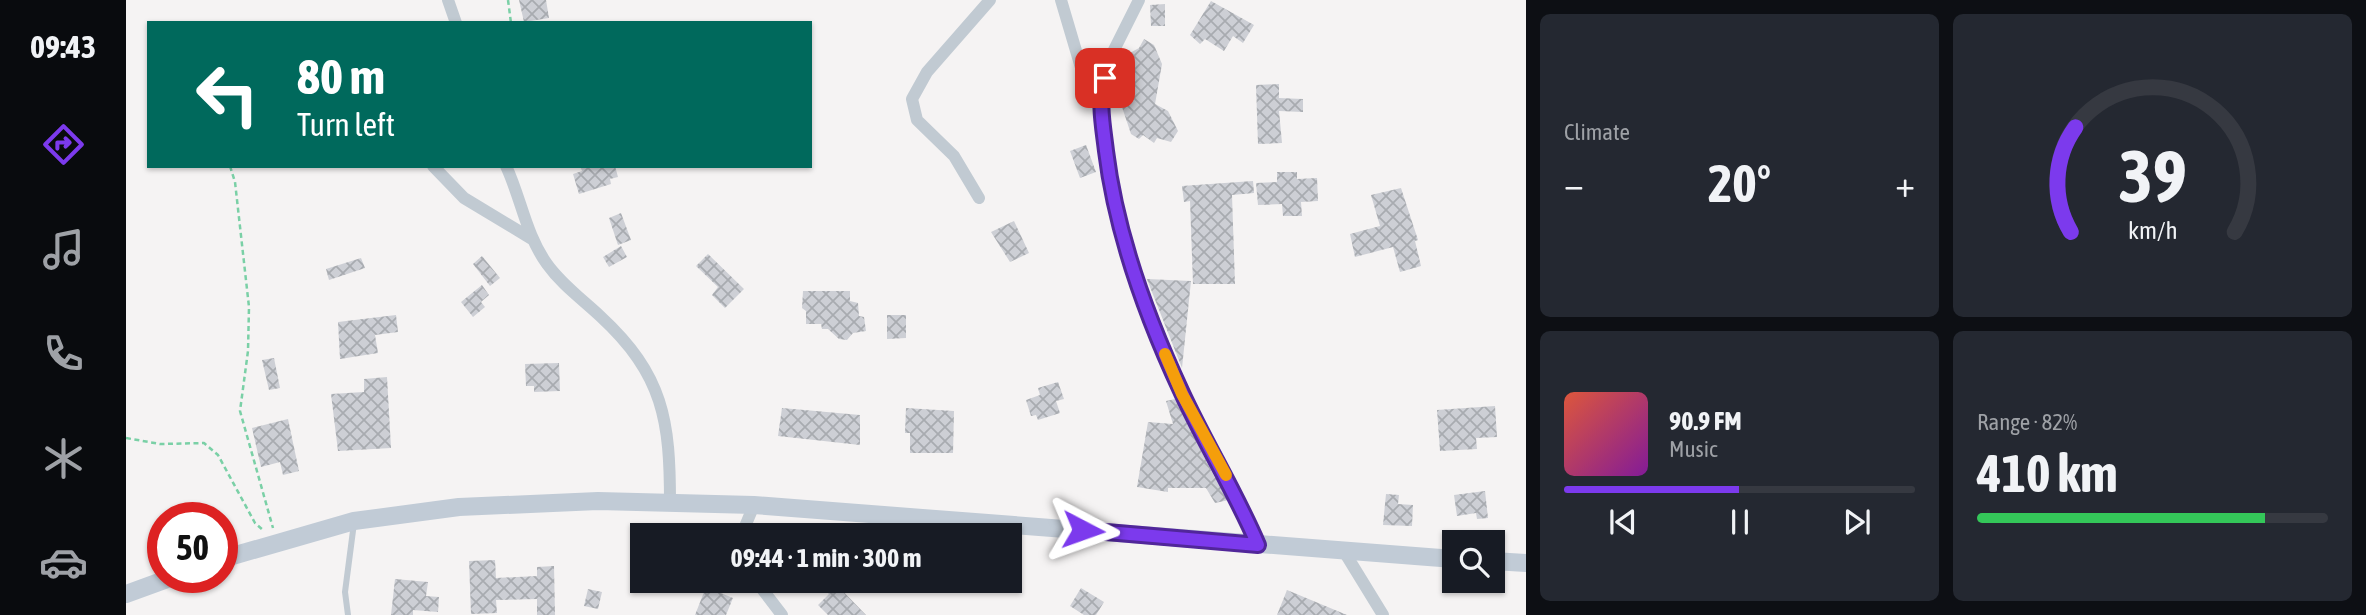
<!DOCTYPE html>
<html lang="en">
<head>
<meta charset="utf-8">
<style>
	:root { --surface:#171b24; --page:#242831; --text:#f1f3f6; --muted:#9ea1a6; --line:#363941; --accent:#7c3aed }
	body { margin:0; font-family:"Asap Condensed",sans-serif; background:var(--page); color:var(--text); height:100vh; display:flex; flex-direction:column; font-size:26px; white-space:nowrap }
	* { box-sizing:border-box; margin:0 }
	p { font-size:23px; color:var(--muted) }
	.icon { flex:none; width:38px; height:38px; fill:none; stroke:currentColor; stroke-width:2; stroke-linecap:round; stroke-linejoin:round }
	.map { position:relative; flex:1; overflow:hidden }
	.sheet { display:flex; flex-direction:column; gap:14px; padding:14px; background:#0d0f14; width:840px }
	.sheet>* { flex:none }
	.banner { position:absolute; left:21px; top:21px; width:665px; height:147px; border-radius:0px; box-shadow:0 2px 5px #0004; background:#00695c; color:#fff; overflow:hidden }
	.controls { position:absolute; left:1316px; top:530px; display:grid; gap:14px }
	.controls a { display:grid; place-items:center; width:63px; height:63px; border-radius:0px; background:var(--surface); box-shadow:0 2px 5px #0004; font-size:35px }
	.speed { position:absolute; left:21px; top:502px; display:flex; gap:14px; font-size:35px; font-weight:700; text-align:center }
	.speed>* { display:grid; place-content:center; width:91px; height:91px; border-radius:50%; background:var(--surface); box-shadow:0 2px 5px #0004; line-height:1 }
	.speed .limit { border:10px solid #d22; background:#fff; color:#111 }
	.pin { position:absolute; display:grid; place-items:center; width:60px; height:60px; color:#fff; margin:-30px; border-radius:14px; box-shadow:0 4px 10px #0006 }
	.me { position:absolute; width:77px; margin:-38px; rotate:94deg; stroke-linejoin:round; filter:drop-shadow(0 0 5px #0008) }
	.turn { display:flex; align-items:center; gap:24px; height:147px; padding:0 35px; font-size:32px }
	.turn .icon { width:91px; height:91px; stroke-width:2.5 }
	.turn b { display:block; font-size:49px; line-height:60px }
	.big { font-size:52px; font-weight:700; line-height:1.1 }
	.sheet .widget { flex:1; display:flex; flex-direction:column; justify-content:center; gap:10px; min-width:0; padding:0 24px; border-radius:10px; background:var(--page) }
	.sheet .dial { align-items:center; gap:0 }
	.dial svg { height:182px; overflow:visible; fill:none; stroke:var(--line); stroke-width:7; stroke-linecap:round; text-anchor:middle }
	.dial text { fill:var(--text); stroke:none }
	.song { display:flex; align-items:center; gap:21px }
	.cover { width:84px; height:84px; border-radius:10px; background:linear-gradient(135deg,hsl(10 70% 55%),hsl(290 70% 35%)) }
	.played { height:7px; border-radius:4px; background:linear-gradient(90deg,var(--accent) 50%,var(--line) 50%) }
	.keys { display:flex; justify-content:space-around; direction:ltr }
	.heat { display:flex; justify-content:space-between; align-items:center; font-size:38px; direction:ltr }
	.charge { height:10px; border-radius:5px; background:linear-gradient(90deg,#34c759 82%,var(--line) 0) }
	.sheet .tiles { flex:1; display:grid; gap:14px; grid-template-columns:repeat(2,1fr) }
	.trip { position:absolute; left:504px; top:523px; width:392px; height:70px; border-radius:0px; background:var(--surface); box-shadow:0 2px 5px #0004; font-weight:700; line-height:70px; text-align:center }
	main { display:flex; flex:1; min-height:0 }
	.tabs { display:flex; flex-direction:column; width:126px; justify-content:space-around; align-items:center; background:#090b0e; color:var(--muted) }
	.tabs .icon { width:49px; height:49px }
	.tabs .on { color:var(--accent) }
	.tabs b { font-size:32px; color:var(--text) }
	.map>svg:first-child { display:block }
</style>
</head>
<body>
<main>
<nav class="tabs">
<b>09:43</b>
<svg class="icon on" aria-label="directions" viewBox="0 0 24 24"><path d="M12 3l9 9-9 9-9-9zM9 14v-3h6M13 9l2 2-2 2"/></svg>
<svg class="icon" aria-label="music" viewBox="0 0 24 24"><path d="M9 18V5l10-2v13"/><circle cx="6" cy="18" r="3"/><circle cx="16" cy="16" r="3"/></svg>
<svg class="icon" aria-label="phone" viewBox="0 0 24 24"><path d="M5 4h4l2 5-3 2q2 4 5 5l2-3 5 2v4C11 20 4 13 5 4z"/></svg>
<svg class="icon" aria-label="climate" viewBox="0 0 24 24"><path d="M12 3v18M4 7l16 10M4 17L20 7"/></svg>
<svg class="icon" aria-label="car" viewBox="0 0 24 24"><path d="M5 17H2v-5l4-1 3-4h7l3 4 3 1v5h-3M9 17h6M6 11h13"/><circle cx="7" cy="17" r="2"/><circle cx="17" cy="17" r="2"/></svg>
</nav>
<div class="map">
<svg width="1400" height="615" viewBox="0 0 1400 615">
	<defs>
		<pattern id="building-cross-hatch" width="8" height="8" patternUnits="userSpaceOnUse" patternTransform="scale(1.75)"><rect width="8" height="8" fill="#cdcfd5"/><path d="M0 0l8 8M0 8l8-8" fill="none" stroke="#a8abb0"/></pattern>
	</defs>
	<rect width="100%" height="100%" fill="#f5f3f3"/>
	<!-- building -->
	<path fill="url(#building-cross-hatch)" d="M 393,0 L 420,0 L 423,18 L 398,22 Z
		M 1085,1 L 1128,25 L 1117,43 L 1107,36 L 1098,51 L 1079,39 L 1074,44 L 1064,35 Z
		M 1039,4 L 1039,26 L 1025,26 L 1024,5 Z
		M 1018,39 L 1028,45 L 1036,64 L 1029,104 L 1042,111 L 1052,131 L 1045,142 L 1031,138 L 1028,143 L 1017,135 L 1013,139 L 1005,134 L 991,92 L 997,89 L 1002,54 L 1013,48 Z
		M 1153,84 L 1153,98 L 1177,99 L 1177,112 L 1153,111 L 1156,143 L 1132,144 L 1130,85 Z
		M 960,145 L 970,172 L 954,178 L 944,151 Z
		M 454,166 L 489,166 L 492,177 L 484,179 L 485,184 L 453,194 L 447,174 L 456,171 Z
		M 1151,172 L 1171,172 L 1171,179 L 1191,178 L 1192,201 L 1175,202 L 1176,216 L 1157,216 L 1156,204 L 1132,205 L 1130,183 L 1151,182 Z
		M 1127,181 L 1128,193 L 1106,195 L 1109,284 L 1067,284 L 1064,201 L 1058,202 L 1056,186 Z
		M 1275,188 L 1292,240 L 1289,241 L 1295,266 L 1274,272 L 1267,247 L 1229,257 L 1224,234 L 1254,226 L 1245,195 Z
		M 495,213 L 505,240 L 492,245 L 483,218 Z
		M 888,221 L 903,253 L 884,262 L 865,232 Z
		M 495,246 L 501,257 L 483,267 L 477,257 Z
		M 582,254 L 618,289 L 599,308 L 586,295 L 592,287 L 570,266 Z
		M 356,256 L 374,278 L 364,286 L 347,264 Z
		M 235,258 L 239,268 L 203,280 L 200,269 Z
		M 1021,279 L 1065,281 L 1056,368 L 1022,282 Z
		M 356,285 L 363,295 L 355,302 L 359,307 L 347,317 L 335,302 Z
		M 677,291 L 724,291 L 724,301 L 732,303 L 733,316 L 738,317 L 740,331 L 727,333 L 721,340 L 713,339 L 702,329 L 696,329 L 695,324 L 680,324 L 680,311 L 676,308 Z
		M 270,315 L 272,332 L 249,335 L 252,353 L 214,359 L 212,322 Z
		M 761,315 L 780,315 L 780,338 L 761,339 Z
		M 148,358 L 154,388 L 143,390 L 136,360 Z
		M 433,363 L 434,391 L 408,392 L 408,386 L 400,386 L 399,364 Z
		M 261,377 L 265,448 L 212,451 L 205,394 L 238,392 L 238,379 Z
		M 932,382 L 938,399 L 930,401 L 934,413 L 912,420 L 910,415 L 905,416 L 900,400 L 914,395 L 912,388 Z
		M 1049,399 L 1089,478 L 1092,478 L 1103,500 L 1089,503 L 1080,488 L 1042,488 L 1042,492 L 1011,487 L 1022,422 L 1047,424 L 1040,401 Z
		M 1369,406 L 1371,437 L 1350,438 L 1351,449 L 1314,451 L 1311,410 Z
		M 656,408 L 734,415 L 734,445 L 652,436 Z
		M 780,408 L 828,411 L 827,453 L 784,453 L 784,433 L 779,433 Z
		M 162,419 L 173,471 L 157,475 L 154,462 L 135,467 L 126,428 Z
		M 1359,491 L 1362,518 L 1351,519 L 1350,513 L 1331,516 L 1328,495 Z
		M 1260,494 L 1273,495 L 1272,504 L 1287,505 L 1286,526 L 1257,525 Z
		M 369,560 L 370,578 L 411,576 L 411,567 L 428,566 L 429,615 L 411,615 L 411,599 L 370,600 L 371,613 L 345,614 L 343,561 Z
		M 269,579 L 302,582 L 300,596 L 313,597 L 312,612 L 287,610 L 287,615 L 265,615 Z
		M 707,581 L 740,615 L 702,615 L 692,605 L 703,594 L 698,589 Z
		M 580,587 L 607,598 L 600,615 L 569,615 Z
		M 955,588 L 978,602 L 970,615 L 958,615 L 944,606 Z
		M 462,589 L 476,592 L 472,609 L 458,606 Z
		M 1161,590 L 1221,615 L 1151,615 Z"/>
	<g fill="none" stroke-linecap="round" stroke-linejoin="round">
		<!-- path -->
		<path stroke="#7ad0a6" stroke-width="2.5" stroke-dasharray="5 3.5" stroke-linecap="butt" d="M 382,0 L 385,23
			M 104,166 L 109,182 L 123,307 L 122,351 L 114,411 L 147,528
			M 0,438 L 34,444 L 78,443 L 92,455 L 129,523 L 138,531"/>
		<!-- lane -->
		<path stroke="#c1cad2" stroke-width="6" d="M 222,615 L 219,592 L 228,523"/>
		<!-- street -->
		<path stroke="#c1cad2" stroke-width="12" d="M 322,0 L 330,23
			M 935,0 L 956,71 L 973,97 L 986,198 L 1014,285 L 1057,395 L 1108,489 L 1132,545
			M 973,97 L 984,58 L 1013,0
			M 307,166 L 338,198 L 406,239
			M 380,166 C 395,198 400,235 421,264 C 436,285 456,299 474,316 C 538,375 544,421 544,503
			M 853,198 L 828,156 L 791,120 L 786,99 L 801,72 L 864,0
			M 615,536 L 628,505
			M 1219,553 L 1257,615
			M 630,581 L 656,615"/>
		<!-- secondary -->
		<path stroke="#c1cbd6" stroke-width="18" d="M 96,559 L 228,521 L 333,507 L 472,501 L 628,505 L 1328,559
			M 1367,561 L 1400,563
			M 0,594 L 44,578"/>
	</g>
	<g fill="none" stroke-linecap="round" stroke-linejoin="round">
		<defs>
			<path id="route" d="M 957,530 L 1132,545 C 1110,493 1080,445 1056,393 C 1021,318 990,233 980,151 C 977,125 972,103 979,78"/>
		</defs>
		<!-- route casing -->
		<use href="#route" stroke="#51269a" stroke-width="18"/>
		<!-- route -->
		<use href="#route" stroke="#7c3aed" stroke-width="12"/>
		<!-- slow -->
		<path stroke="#f59e0b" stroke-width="12" d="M 1039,354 L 1056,394 L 1100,475"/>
	</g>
</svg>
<div class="controls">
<a><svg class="icon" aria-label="search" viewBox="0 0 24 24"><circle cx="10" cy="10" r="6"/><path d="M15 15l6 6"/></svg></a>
</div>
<div class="speed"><div class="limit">50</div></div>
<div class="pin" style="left:979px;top:78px;background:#d93025"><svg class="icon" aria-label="arrive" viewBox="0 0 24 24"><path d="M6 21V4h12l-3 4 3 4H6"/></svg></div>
<svg class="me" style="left:957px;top:530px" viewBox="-20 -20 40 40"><path d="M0-17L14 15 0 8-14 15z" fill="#7c3aed" stroke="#fff" stroke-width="4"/></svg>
<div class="trip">09:44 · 1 min · 300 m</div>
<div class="banner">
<div class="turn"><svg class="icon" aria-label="left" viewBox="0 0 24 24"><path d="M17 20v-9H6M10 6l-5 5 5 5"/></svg><div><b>80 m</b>Turn left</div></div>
</div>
</div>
<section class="sheet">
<div class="tiles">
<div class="widget"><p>Climate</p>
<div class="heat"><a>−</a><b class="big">20°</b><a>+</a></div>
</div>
<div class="widget dial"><svg viewBox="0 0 100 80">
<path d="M14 69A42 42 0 1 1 86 69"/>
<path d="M14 69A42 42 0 0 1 16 23" stroke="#7c3aed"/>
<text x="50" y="56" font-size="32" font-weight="700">39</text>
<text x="50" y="72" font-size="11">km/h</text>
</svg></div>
<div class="widget">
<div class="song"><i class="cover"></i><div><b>90.9 FM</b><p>Music</p></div></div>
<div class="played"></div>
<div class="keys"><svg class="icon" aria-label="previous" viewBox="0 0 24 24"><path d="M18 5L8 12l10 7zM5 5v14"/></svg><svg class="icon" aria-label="pause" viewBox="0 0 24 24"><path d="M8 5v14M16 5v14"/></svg><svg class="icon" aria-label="next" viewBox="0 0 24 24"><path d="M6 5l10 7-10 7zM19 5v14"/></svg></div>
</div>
<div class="widget"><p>Range · 82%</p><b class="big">410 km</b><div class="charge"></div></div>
</div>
</section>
</main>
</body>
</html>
